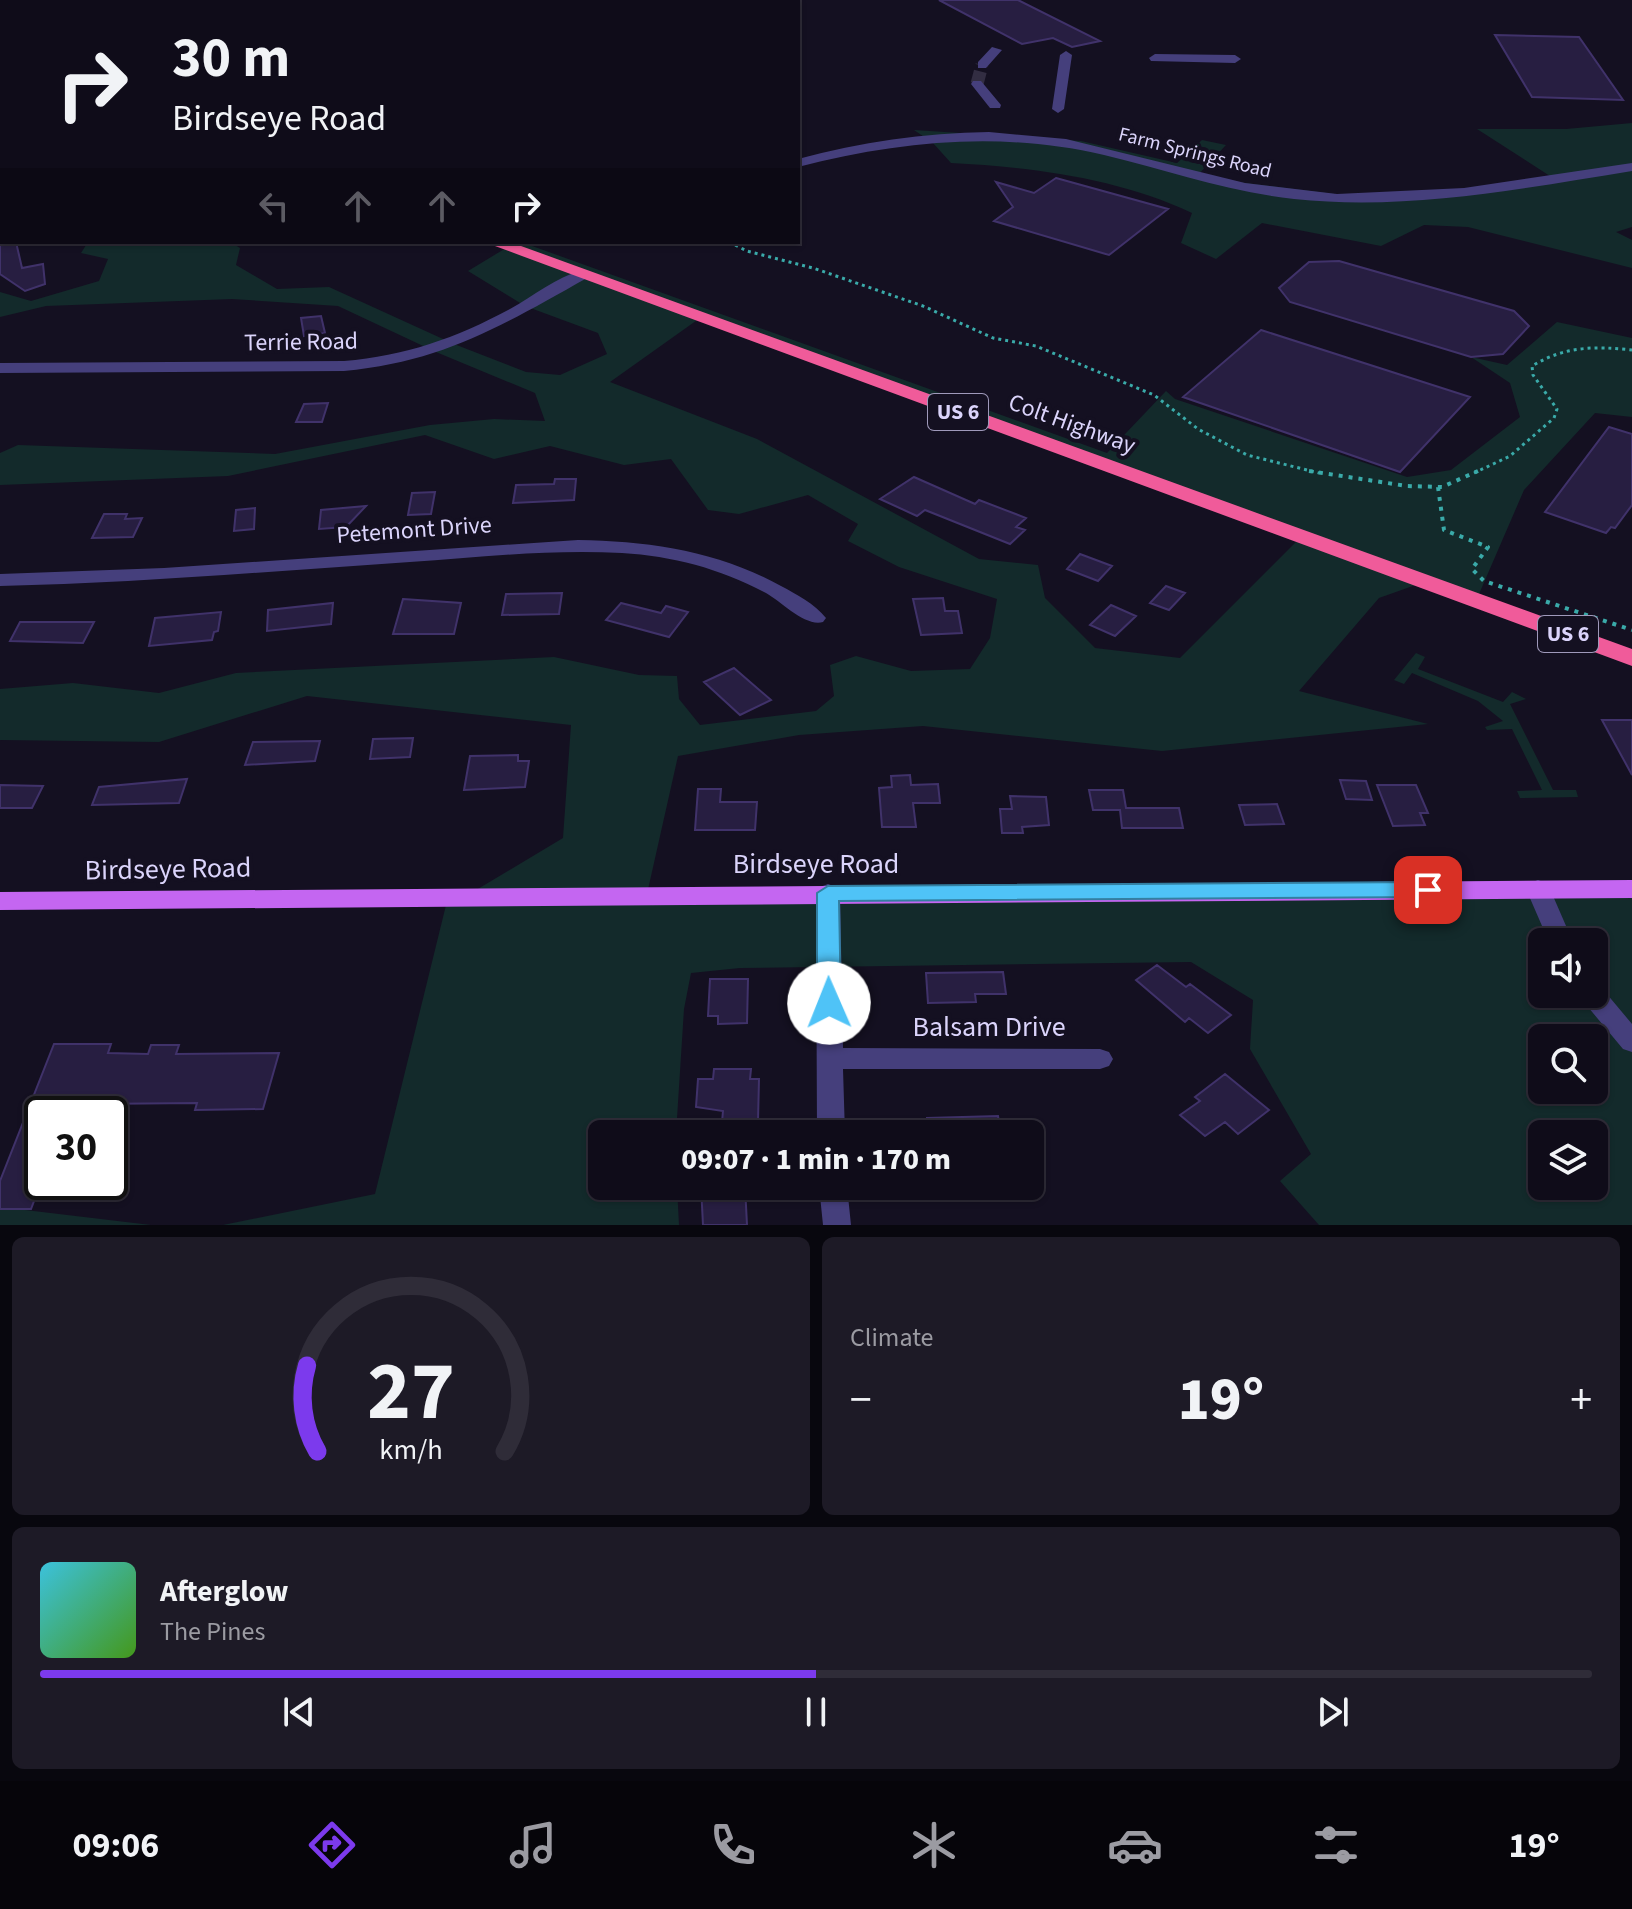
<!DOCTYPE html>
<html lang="en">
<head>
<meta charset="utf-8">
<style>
	:root { --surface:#0f0c19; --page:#1d1a26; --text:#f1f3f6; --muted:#9b9ba2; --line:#2f2c38; --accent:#7c3aed }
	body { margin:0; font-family:"Source Sans 3",sans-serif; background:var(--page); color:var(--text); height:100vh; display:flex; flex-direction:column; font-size:30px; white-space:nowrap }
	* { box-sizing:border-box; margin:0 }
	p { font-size:26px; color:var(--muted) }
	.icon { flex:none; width:44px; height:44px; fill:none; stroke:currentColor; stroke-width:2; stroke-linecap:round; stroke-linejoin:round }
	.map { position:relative; height:1225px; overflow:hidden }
	.details { display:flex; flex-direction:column; gap:12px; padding:12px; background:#08070e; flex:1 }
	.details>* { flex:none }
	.hud { position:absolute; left:0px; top:0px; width:800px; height:244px; box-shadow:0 2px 6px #0004,0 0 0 2px var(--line); background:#0f0c19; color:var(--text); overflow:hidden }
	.tools { position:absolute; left:1528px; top:928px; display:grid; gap:16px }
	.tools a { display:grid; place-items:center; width:80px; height:80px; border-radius:12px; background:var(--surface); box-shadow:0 2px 6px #0004,0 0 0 2px var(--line); font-size:40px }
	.speed { position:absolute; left:24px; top:1096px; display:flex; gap:16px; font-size:40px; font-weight:700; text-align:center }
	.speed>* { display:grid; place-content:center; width:104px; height:104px; border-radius:50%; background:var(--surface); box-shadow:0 2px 6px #0004,0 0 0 2px var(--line); line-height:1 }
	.speed .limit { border:4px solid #111; border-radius:12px; background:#fff; color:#111 }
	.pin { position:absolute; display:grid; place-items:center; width:68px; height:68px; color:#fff; margin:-34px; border-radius:16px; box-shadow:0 4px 12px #0006 }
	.me { position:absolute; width:88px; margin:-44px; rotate:359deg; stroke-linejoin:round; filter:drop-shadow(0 0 6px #0008) }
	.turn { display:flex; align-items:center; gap:28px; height:168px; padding:0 40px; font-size:36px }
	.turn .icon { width:104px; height:104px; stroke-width:2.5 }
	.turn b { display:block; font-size:56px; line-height:68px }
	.lanes { display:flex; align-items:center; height:76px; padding:0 40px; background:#0003; justify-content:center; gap:40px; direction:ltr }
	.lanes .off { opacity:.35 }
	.big { font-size:60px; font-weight:800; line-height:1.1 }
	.details .card { flex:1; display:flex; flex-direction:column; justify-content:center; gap:12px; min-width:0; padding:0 28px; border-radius:12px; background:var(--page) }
	.details .dial { align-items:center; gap:0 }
	.dial svg { height:208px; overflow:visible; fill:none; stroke:var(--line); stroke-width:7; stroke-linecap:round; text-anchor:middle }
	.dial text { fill:var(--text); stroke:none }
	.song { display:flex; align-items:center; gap:24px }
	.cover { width:96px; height:96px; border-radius:12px; background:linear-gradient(135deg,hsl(190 70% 55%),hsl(100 70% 35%)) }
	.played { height:8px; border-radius:4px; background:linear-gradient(90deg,var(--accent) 50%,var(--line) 50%) }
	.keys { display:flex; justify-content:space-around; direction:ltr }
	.heat { display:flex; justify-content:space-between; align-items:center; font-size:44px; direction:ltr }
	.details .tiles { flex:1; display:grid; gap:12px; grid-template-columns:1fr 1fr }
	.card:last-child { grid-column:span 2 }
	.trip { position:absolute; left:588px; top:1120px; width:456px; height:80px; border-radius:12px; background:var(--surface); box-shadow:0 2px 6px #0004,0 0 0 2px var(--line); font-weight:800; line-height:80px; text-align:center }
	.tab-bar { display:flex; height:128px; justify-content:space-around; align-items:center; background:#06050a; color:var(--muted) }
	.tab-bar .icon { width:56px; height:56px }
	.tab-bar .selected { color:var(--accent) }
	.tab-bar b { font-size:36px; color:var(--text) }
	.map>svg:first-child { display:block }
</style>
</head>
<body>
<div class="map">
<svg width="1632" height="1225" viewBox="0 0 1632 1225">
	<rect width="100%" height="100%" fill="#141021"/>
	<!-- green -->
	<path fill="#132a2b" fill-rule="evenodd" d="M 1632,123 L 1632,227 L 1616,232 L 1632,240 L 1632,268 L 1468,227 L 1424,225 L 1381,246 L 1262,223 L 1216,259 L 1181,243 L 1192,213 C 1118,178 1031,167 951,163 L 933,143 L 914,130 L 1081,141 L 1177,163 L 1202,140 L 1226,145 L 1196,177 L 1375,199 L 1553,178 L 1477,129 L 1566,129 Z
		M 88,242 L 230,242 L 240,248 L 236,265 L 277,289 L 329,287 L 454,344 L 526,372 L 560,375 L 607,354 L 598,333 L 525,306 L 468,271 L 506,248 L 493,242 L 521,242 L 1107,453 L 1166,391 L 1175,399 L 1407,477 L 1451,470 L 1520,417 L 1510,383 L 1471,357 L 1507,365 L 1557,322 L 1632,338 L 1632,417 L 1595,413 L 1524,490 L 1476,601 L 1424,582 L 1379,598 L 1299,691 L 1428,724 L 1162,751 L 923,726 L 799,735 L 678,756 L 647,894 L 1632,889 L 1632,1225 L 1319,1225 L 1280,1181 L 1311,1154 L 1250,1049 L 1253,1000 L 1191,962 L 740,968 L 691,973 L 684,1009 L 676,1134 L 602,1134 L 602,1186 L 677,1186 L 679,1225 L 223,1225 L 375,1194 L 448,897 L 466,896 L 563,838 L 571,725 L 307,696 L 159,742 L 0,740 L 0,689 L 73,683 L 159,693 L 236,673 L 554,657 L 639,675 L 677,676 L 679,699 L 700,725 L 816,711 L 834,696 L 830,665 L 856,656 L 911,671 L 970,669 L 990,638 L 997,599 L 899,567 L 848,541 L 858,524 L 808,495 L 739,514 L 708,510 L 671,459 L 624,465 L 550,446 L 494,459 L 425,435 L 228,476 L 0,485 L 0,453 L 18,445 L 275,454 L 430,425 L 494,419 L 545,421 L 535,393 L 436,352 L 338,306 L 232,299 L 46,306 L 0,317 L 0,292 L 31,301 L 99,281 L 108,259 L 81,253 ZM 700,318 L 1301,537 L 1180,658 L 1095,648 L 1045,598 L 1038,565 L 979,559 L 757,439 L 610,382 ZM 1542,942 L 1594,942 L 1594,994 L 1542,994 ZM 1542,1038 L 1594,1038 L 1594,1090 L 1542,1090 ZM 1542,1134 L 1594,1134 L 1594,1186 L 1542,1186 Z
		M 1416,653 L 1425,657 L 1418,669 L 1503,702 L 1512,692 L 1526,699 L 1510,704 L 1553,790 L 1576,790 L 1578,797 L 1520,798 L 1517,791 L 1542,790 L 1512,729 L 1487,730 L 1485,727 L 1503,721 L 1478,701 L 1412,673 L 1404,684 L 1394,680 Z
		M 0,1207 L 151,1225 L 0,1225 Z"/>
	<!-- building -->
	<path fill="#271e41" stroke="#40326a" stroke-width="2" d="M 939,0 L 1018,0 L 1100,41 L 1072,47 L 1053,38 L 1022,44 Z
		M 1495,35 L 1579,37 L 1623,100 L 1532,97 Z
		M 1056,178 L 1168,209 L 1109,255 L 994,221 L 1013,207 L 996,182 L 1034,193 Z
		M 0,210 L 2,242 L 16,242 L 22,268 L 43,264 L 45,284 L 25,291 L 0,274 Z
		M 1339,261 L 1514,311 L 1529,326 L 1503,354 L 1471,357 L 1290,302 L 1279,288 L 1309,262 Z
		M 321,316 L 325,333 L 304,336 L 301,318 Z
		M 1261,330 L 1470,397 L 1400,472 L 1183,397 Z
		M 328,403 L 322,422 L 296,422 L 304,404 Z
		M 1609,427 L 1632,434 L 1632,505 L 1615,528 L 1611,527 L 1606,533 L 1545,512 Z
		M 914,477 L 975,504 L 979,500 L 1026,518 L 1016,527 L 1025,530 L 1010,544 L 925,510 L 917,516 L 880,499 Z
		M 555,479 L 576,479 L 574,500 L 513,503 L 516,485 L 554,484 Z
		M 435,492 L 431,514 L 408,515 L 412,493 Z
		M 366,506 L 346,527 L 319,529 L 321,510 Z
		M 255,508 L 254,529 L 234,531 L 236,510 Z
		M 104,514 L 127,514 L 125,519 L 142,518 L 133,537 L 92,538 Z
		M 1080,554 L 1112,566 L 1098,581 L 1067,569 Z
		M 1166,586 L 1185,593 L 1169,610 L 1150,603 Z
		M 562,593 L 559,614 L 502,615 L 506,594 Z
		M 943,598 L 945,611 L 958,611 L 962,633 L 921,635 L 913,599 Z
		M 403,599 L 461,603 L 454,634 L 393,634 Z
		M 333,603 L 331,624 L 267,631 L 268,610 Z
		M 621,603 L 661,613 L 666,606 L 688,612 L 669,637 L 606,620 Z
		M 1111,605 L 1136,616 L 1115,636 L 1090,625 Z
		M 221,612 L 218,631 L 214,632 L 212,640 L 149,646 L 155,618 Z
		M 20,622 L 94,622 L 83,643 L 10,641 Z
		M 734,668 L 757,688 L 771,700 L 740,715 L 704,682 Z
		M 1602,720 L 1632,720 L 1632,775 Z
		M 413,738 L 410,757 L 370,759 L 373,739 Z
		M 320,741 L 315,761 L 245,765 L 253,742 Z
		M 518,755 L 518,761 L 529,761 L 525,787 L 464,790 L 470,756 Z
		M 910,775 L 911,785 L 938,784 L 940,803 L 913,803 L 916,827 L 882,827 L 879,788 L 892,787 L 891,776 Z
		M 187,779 L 179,803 L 92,805 L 99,787 Z
		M 1340,780 L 1366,781 L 1372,800 L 1346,799 Z
		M 0,785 L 43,786 L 32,808 L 0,808 Z
		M 1377,785 L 1416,785 L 1428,813 L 1420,813 L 1425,825 L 1393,826 Z
		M 698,789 L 721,789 L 720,802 L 757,802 L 755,830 L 695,830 Z
		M 1089,790 L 1123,790 L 1126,808 L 1179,808 L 1183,828 L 1122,828 L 1120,810 L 1093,810 Z
		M 1010,796 L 1046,797 L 1049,825 L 1022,827 L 1023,833 L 1002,833 L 1000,809 L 1012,809 Z
		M 1277,804 L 1284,824 L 1245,825 L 1239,805 Z
		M 1157,965 L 1186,987 L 1190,984 L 1231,1015 L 1208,1033 L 1189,1018 L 1185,1022 L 1136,980 Z
		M 1003,972 L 1006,994 L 975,994 L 976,1002 L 928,1003 L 926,973 Z
		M 710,979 L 748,979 L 747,1023 L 718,1024 L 718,1016 L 708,1016 Z
		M 54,1044 L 111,1044 L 108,1053 L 148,1054 L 151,1045 L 179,1045 L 176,1054 L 279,1053 L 263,1109 L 195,1110 L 197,1103 L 90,1104 L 87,1112 L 42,1114 L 42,1180 L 31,1209 L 0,1209 L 0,1181 Z
		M 714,1069 L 751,1069 L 750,1079 L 759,1079 L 758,1121 L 722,1122 L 723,1111 L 696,1107 L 698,1079 L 713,1079 Z
		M 1225,1074 L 1269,1110 L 1238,1134 L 1225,1122 L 1205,1136 L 1180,1115 L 1200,1101 L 1195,1097 Z
		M 998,1116 L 1001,1134 L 927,1134 L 927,1118 Z
		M 701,1186 L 745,1186 L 747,1225 L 703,1225 Z"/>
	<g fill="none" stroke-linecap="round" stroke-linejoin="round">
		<!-- minor-tunnel -->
		<path stroke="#322d42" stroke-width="13" stroke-dasharray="13 6" stroke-linecap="butt" d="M 977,84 L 982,65"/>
		<!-- path-far1 -->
		<path stroke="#3aaaa9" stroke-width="3" stroke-dasharray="3 4" stroke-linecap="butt" d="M 729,242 L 747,251 L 813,268 L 923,306 L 993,338 L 1036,346 L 1154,395 L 1198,429 L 1247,455 L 1319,473
			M 1474,473 L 1510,456 L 1554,418 L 1557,409 L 1533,375 L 1532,366 C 1565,346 1594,346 1632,350"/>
		<!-- path -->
		<path stroke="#3aaaa9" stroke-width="4" stroke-dasharray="4 6" stroke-linecap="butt" d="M 1309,471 L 1407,486 L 1442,487 L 1478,471
			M 1438,487 L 1444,530 L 1488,547 L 1472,569 L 1484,581 L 1632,630"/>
		<!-- minor -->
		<path fill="#453f7c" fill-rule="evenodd" d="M 992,47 L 1002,50 L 986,68 L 978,68 L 978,62 Z
			M 1066,51 L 1072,55 L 1064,109 L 1058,113 L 1052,109 L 1060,55 Z
			M 1155,54 L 1235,55 L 1241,59 L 1235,63 L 1151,61 L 1149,58 Z
			M 973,81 L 981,81 L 1001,105 L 1000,108 L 990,108 L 971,84 Z
			M 989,132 L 1066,139 L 1245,183 L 1337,194 L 1464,188 L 1632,163 L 1632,171 C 1520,189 1407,211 1294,199 C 1229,192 1167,170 1104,155 C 1001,131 900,141 798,167 L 798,159 C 861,142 923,133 989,132 Z
			M 582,270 L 587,272 L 587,278 C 503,325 443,362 344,371 L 0,373 L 0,363 L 344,361 C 405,356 456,338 510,309 C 533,296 557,277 582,270 Z
			M 578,540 C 649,541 718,551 781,586 C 796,594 815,604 826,618 L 823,622 C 805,627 782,602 766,593 C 721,569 673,556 622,553 C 551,549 481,557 410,562 C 274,571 137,583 0,586 L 0,574 L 164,568 Z
			M 1538,880 L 1546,883 L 1550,889 L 1573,942 L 1549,942 L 1526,889 L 1530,883 Z
			M 828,884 L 836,887 L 840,893 L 843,1048 L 1100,1049 L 1109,1052 L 1113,1059 L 1109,1066 L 1100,1069 L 843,1069 L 845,1134 L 817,1134 L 816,893 L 820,887 Z
			M 1594,985 L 1601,987 L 1632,1024 L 1632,1052 L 1623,1049 L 1583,1001 L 1579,994 L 1594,994 Z
			M 819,1186 L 847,1186 L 851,1225 L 823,1225 Z"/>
		<!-- major -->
		<path fill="#c466f1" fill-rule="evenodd" d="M 1632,880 L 1632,898 L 0,910 L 0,892 Z"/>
		<!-- highway -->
		<path fill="#f05b9a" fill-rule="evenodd" d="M 0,56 L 2,56 L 2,65 L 0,65 Z
			M 484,242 L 510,242 L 1632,649 L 1632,666 Z"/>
	</g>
	<!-- route -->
	<path fill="#4fc3f7" stroke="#337fa1" stroke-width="2" d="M 1428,882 L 1439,890 L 1428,897 L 839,901 L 841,1003 L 837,1010 L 821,1010 L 817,1003 L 817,893 L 828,886 Z"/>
	<g text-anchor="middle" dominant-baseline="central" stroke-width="8" stroke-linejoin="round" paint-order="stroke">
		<!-- far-street labels -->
		<g font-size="20" fill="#dbd4fb" stroke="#141021">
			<text transform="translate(1195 153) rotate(14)">Farm Springs Road</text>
		</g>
		<!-- shield labels -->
		<g fill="#141021" stroke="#9f99ba" stroke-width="2">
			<rect x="928" y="394" width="60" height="36" rx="6"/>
			<rect x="1538" y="616" width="60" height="36" rx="6"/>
		</g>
		<g font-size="22" font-weight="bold" fill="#dbd4fb">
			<text x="958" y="412">US 6</text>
			<text x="1568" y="634">US 6</text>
		</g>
		<!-- street labels -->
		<g font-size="24" fill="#dbd4fb" stroke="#141021">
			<text transform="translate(301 342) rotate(-1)">Terrie Road</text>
			<text transform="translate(1072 424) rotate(20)">Colt Highway</text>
			<text transform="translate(414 530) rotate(-4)">Petemont Drive</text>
		</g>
		<!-- near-street labels -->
		<g font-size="28" fill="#dbd4fb" stroke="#141021">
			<text x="816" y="864">Birdseye Road</text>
			<text transform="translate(168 869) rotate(-1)">Birdseye Road</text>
			<text x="989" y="1027">Balsam Drive</text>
		</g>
	</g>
</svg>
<div class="tools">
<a><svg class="icon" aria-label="sound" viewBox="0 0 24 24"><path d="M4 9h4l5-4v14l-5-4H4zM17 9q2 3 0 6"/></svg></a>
<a><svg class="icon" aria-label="search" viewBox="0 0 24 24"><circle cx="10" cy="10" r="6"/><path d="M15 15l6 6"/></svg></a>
<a><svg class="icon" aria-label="layers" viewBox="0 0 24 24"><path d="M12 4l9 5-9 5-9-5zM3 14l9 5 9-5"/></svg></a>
</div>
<div class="speed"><div class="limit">30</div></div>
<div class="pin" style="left:1428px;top:890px;background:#d93025"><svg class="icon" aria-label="arrive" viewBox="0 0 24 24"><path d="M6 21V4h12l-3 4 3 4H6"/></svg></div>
<svg class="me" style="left:829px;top:1003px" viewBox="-20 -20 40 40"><circle r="19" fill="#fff"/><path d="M0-13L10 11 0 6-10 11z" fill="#4fc3f7"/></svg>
<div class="trip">09:07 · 1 min · 170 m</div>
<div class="hud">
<div class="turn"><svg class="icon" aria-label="right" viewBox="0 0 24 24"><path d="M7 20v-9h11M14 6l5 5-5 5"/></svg><div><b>30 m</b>Birdseye Road</div></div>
<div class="lanes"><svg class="icon off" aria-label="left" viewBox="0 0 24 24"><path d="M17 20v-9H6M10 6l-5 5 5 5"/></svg><svg class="icon off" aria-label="ahead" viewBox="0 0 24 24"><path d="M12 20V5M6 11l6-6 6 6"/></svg><svg class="icon off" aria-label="ahead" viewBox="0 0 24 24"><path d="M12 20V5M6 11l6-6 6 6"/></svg><svg class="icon" aria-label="right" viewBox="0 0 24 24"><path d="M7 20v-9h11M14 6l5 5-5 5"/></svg></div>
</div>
</div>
<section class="details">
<div class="tiles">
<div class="card dial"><svg viewBox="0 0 100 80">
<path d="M14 69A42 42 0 1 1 86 69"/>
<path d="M14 69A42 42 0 0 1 10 36" stroke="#7c3aed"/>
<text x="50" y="56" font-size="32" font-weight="700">27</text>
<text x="50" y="72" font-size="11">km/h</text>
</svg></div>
<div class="card"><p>Climate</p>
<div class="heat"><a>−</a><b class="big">19°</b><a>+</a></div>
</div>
<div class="card">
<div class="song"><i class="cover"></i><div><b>Afterglow</b><p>The Pines</p></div></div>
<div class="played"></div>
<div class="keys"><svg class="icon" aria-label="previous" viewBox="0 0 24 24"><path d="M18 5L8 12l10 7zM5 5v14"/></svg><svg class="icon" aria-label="pause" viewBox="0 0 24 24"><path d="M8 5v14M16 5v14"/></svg><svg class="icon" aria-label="next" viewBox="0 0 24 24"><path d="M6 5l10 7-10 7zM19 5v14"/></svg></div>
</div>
</div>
</section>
<nav class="tab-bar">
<b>09:06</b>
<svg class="icon selected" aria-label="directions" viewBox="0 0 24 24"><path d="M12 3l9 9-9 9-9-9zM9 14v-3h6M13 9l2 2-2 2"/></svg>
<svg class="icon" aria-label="music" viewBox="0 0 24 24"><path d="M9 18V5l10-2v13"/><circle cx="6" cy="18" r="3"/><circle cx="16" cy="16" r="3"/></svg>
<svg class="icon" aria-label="phone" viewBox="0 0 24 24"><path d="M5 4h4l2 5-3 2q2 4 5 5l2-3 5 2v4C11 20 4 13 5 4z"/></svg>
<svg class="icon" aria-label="climate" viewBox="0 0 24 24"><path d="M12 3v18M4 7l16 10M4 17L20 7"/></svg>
<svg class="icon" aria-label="car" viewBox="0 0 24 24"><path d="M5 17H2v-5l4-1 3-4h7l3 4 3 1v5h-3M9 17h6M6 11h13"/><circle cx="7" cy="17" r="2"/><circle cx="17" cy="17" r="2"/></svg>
<svg class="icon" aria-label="filters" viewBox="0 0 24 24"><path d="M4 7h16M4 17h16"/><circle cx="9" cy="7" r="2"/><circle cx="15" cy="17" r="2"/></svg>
<b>19°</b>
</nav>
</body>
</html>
